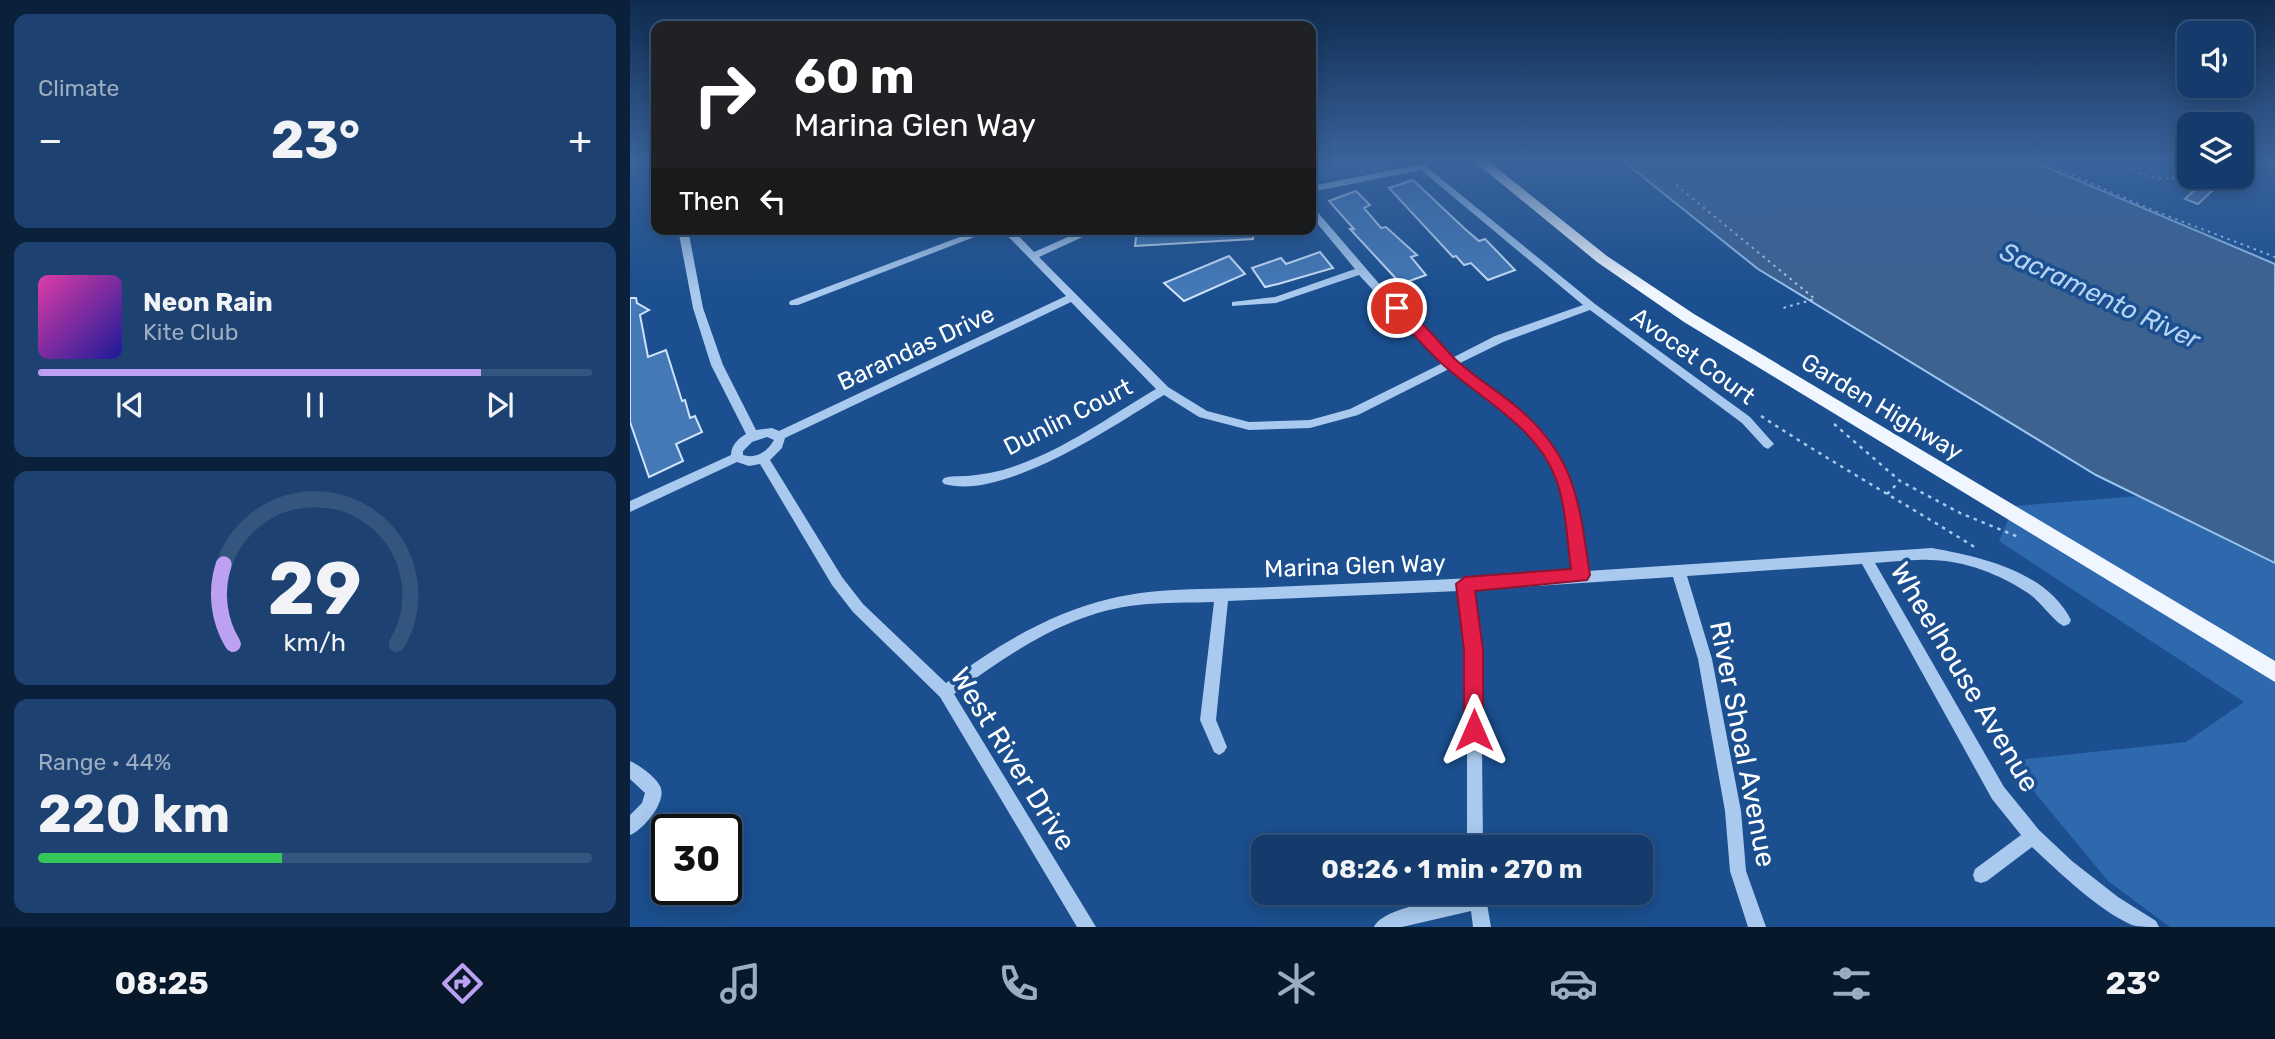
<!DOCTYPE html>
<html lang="en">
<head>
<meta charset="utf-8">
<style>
	:root { --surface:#143b6b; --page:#1d4271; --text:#f1f3f6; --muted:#9dadc1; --line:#33557e; --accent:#bca0f2 }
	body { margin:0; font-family:Rubik,sans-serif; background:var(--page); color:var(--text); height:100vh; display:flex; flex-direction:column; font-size:26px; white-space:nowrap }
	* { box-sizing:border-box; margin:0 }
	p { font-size:23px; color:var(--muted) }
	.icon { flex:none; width:38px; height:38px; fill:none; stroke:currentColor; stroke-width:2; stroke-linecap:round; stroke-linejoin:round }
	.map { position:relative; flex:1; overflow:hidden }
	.side { display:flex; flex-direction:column; gap:14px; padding:14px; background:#0b203b; width:630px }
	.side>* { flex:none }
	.guide { position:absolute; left:21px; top:21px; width:665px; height:214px; border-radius:14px; box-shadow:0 4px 18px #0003,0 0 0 2px var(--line); background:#202124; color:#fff; overflow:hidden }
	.fabs { position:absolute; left:1547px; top:21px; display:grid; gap:14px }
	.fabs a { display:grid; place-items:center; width:77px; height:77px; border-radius:14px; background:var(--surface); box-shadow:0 4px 18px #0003,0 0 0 2px var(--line); font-size:35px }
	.speed { position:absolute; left:21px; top:814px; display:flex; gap:14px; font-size:35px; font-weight:700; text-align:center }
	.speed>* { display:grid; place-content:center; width:91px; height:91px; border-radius:50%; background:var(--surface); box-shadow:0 4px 18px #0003,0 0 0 2px var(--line); line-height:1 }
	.speed .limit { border:4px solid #111; border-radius:10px; background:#fff; color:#111 }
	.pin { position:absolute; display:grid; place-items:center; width:60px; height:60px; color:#fff; margin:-30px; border:4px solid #fff; border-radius:50%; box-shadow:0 2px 7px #0007 }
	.me { position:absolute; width:77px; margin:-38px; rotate:0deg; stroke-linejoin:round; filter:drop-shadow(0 0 5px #0008) }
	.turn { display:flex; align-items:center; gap:24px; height:147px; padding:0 28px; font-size:32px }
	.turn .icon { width:91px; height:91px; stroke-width:2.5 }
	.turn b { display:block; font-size:49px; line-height:60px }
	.then { display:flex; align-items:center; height:66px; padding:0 28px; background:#0003; gap:14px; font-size:26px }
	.big { font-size:52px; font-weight:700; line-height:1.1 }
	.side .tile { flex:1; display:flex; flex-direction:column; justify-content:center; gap:10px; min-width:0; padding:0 24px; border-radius:14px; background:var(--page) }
	.side .dial { align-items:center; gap:0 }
	.dial svg { height:182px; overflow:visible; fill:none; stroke:var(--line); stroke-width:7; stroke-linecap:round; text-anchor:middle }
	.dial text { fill:var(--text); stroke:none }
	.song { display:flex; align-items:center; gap:21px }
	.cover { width:84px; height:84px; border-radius:10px; background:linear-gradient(135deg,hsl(320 70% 55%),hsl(240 70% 35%)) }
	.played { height:7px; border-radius:4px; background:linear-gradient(90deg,var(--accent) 80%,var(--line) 80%) }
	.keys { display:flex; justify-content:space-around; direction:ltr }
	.heat { display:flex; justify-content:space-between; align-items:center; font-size:38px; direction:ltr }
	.charge { height:10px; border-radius:5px; background:linear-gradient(90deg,#34c759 44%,var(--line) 0) }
	.trip { position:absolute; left:621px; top:835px; width:402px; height:70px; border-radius:14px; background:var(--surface); box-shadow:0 4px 18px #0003,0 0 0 2px var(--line); font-weight:700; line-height:70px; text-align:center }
	.menu { display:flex; height:112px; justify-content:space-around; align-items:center; background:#08182b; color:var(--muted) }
	.menu .icon { width:49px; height:49px }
	.menu .on { color:var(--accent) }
	.menu b { font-size:32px; color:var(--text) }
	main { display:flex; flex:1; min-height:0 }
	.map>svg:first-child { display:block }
</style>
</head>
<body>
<main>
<section class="side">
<div class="tile"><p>Climate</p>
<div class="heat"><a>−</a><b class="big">23°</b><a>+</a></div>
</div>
<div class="tile">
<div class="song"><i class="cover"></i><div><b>Neon Rain</b><p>Kite Club</p></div></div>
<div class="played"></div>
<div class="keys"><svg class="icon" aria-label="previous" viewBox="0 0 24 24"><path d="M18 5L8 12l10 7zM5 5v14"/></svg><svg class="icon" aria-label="pause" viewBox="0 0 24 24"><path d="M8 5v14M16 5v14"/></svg><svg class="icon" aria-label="next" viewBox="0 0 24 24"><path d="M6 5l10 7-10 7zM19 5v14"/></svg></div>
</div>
<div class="tile dial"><svg viewBox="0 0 100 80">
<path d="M14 69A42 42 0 1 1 86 69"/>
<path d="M14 69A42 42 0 0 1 10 34" stroke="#bca0f2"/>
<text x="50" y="56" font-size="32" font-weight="700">29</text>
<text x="50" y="72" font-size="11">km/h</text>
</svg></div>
<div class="tile"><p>Range · 44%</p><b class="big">220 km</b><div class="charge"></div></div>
</section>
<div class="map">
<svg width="1645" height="927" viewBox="0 0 1645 927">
	<rect width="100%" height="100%" fill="#1b4f8f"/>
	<!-- green -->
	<path fill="#2e69ad" d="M 681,161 L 776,161 L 747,172 L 681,180 Z
		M 1522,495 L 1645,558 L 1645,927 L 1540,927 L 1478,881 L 1379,761 L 1556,742 L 1614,702 L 1369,541 L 1384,506 Z"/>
	<!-- water -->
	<path fill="#3c6290" stroke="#9cc4f0" stroke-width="2" d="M 993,161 L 1402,161 L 1645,264 L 1645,563 L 1466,475 L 1128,269 Z"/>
	<!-- building -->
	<path fill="#4478b7" stroke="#cfe3fa" stroke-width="2" d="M 783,180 L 835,229 L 849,241 L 855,239 L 885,270 L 858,280 L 841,263 L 834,265 L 826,256 L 823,257 L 759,188 Z
		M 1571,184 L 1584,189 L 1568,204 L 1555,199 Z
		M 726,191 L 740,205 L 734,208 L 751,228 L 756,227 L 787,255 L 781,257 L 796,275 L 771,284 L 720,229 L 724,229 L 699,201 Z
		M 507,229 L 623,229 L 623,239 L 505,246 Z
		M 690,252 L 703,268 L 648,284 L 635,287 L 622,268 L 651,258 L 656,264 Z
		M 599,256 L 615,274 L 554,301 L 534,283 Z
		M 0,298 L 6,298 L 7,303 L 19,310 L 10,315 L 18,357 L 36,350 L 52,401 L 55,400 L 60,418 L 65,416 L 72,432 L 46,444 L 53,461 L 19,477 L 0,422 Z"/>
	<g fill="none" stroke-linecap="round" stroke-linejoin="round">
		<!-- path-far1 -->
		<path stroke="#a9c9ee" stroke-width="2" stroke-dasharray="2.5 4.5" stroke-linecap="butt" d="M 1410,161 L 1525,211 L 1645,257
			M 1491,161 C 1510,179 1534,182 1559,175
			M 1618,161 L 1645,166
			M 1046,185 L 1185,299 L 1153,308"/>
		<!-- path -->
		<path stroke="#a9c9ee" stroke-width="2.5" stroke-dasharray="3.5 5" stroke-linecap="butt" d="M 1131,416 C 1201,462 1274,503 1346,548
			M 1204,424 L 1270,481 L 1330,513 L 1391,538
			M 1257,494 L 1269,482"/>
		<!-- minor -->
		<path fill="#a9c9ee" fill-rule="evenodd" d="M 793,164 L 965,304 L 1120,417 L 1144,444 L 1138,449 L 1134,447 L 1112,423 L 960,310 L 873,342 L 828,364 C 851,383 876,398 898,417 C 946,460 948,512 957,571 L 1302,548 C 1351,557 1416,571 1441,620 L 1439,624 L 1434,626 C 1425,623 1410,601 1398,593 C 1371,575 1334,560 1300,560 C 1282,559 1264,562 1245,563 L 1374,787 L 1409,830 L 1442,861 L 1488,897 L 1526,921 L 1529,927 C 1520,927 1509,927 1502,925 C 1469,911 1428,871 1402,847 L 1357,881 L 1351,883 L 1345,881 L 1343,875 L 1345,869 L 1391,835 L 1362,799 L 1232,564 L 1057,576 L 1082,659 L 1111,811 L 1116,871 L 1136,927 L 1118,927 L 1100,871 L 1095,811 L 1068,659 L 1043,577 L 843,590 L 851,650 L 853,847 L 837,847 L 837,650 L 829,591 L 598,601 L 586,720 L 597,747 L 594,752 L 589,755 L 584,752 L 570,720 L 584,602 C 559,603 533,602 508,605 C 439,612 378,654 324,694 L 466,927 L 447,927 L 310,697 L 223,612 L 202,585 L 130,464 L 119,466 L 107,462 L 0,512 L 0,501 L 101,455 C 101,445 109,438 116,434 L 81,365 L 63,308 L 48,229 L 58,229 L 73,308 L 93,365 L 126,430 L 142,428 L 149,431 L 436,296 L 371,229 L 382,229 L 404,252 L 456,229 L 470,229 L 409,257 L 538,387 L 577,411 L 619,422 L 680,420 L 720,409 L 813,363 L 780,330 L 729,275 L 646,303 L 602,306 L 602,302 L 645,297 L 725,269 L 681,216 L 681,207 L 684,208 L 752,287 L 822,358 L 865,336 L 953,305 L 791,170 L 681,192 L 681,186 ZM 441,302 L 526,389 C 477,418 428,454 373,470 C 364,472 355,474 346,475 C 335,477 324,475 314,478 L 312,481 L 314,484 C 374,501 483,426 534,395 L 569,417 L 619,430 L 680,428 L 728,415 L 819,369 C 853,397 898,420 920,460 C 938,493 939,536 944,572 C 843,579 743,583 642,587 C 591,590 530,586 479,599 C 418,614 366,646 316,683 L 233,604 L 212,577 L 140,460 L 152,448 L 155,438 ZM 137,437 L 144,440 C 137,452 126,459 113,455 L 113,451 L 122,442 Z
			M 351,229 L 365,229 L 168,305 L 160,305 L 159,303 L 160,301 Z
			M 0,761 C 9,765 26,777 30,786 C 38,801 13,830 0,835 L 0,815 L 12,803 L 15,793 L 0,779 Z
			M 839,892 L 855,892 L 861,927 L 843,927 L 841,911 L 772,927 L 744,927 C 753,907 817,899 839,894 Z"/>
		<!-- major -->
		<path fill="#f0f6ff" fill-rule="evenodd" d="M 844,161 L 858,161 L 977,256 L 1064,314 L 1645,661 L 1645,682 L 1054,322 L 967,262 Z"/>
	</g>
	<!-- sky -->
	<linearGradient id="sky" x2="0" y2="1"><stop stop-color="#0f2b4f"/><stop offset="0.55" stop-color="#39639b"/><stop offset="1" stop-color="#39639b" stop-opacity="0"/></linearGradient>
	<rect width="1645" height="291" fill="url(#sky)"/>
	<!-- route -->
	<path fill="#e11d48" stroke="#92132f" stroke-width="2" d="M 767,304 C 783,309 811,345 825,359 C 844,377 868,391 888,408 C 947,458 949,504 960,575 L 957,580 L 845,591 L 853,650 L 853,730 L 851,736 L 844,739 L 836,736 L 834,730 L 834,650 L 826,584 L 835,577 L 941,569 C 937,540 936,506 926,479 C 908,429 856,402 818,369 C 798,352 780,330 762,311 L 762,305 Z"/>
	<g text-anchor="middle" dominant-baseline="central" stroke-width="7" stroke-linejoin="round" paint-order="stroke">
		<!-- street labels -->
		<g font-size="24" fill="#fff" stroke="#1b4f8f">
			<text transform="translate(286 348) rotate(-25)">Barandas Drive</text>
			<text transform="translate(1063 356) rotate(36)">Avocet Court</text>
			<text transform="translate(1252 407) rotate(31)">Garden Highway</text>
			<text transform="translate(438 417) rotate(-27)">Dunlin Court</text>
			<text transform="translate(725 566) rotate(-2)">Marina Glen Way</text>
		</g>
		<!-- water labels -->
		<g font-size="26" font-style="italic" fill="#b5d3f5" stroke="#1b4f8f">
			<text transform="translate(1470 296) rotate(25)">Sacramento River</text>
		</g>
		<!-- near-street labels -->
		<g font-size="28" fill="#fff" stroke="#1b4f8f">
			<text transform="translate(1335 677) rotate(59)">Wheelhouse Avenue</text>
			<text transform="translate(1113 744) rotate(79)">River Shoal Avenue</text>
			<text transform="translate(383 759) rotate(58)">West River Drive</text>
		</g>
	</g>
</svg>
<div class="fabs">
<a><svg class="icon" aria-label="sound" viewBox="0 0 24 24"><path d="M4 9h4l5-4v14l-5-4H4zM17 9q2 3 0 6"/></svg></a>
<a><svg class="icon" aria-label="layers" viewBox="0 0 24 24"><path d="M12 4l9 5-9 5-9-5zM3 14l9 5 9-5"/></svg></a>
</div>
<div class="speed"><div class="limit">30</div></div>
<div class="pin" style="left:767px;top:308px;background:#d93025"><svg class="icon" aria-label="arrive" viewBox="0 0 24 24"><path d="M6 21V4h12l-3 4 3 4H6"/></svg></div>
<svg class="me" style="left:844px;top:730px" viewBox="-20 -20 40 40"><path d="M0-17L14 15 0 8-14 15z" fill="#e11d48" stroke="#fff" stroke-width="4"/></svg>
<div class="trip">08:26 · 1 min · 270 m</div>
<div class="guide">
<div class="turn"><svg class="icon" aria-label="right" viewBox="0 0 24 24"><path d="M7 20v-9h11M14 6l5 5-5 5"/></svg><div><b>60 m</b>Marina Glen Way</div></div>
<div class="then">Then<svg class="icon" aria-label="left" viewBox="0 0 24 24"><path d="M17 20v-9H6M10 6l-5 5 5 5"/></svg></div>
</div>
</div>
</main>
<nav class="menu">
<b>08:25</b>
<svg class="icon on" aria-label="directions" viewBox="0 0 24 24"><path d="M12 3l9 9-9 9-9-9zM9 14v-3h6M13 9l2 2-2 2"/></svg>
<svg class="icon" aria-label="music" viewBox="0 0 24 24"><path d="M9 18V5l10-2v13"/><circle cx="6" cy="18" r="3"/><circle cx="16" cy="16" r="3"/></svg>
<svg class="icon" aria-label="phone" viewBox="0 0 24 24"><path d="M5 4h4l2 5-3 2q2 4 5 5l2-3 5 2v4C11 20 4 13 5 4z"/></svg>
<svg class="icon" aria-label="climate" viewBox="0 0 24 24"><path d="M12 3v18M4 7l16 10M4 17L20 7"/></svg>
<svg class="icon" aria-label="car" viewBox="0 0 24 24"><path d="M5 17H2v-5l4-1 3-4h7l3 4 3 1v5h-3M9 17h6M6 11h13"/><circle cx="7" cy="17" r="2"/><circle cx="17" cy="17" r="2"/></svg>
<svg class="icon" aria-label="filters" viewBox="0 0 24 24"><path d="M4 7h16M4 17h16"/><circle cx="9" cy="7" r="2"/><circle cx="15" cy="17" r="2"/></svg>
<b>23°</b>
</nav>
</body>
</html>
